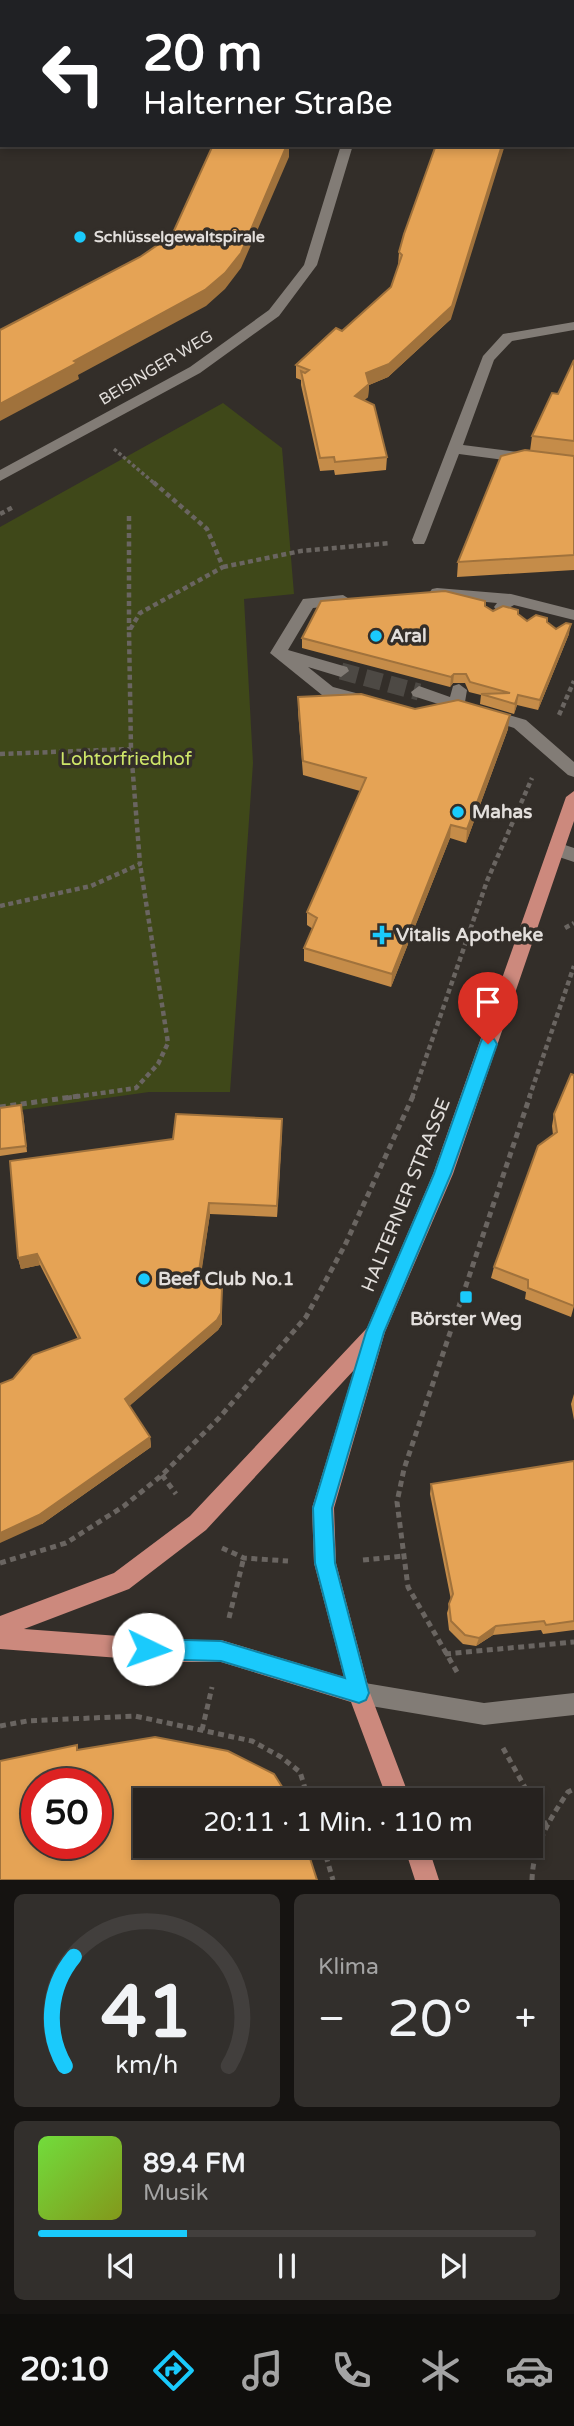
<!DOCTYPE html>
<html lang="de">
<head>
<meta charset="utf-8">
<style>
	:root { --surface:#26221f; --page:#322f2c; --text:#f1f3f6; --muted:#a4a4a4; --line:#423f3d; --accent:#1acafc }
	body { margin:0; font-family:"Varela Round",sans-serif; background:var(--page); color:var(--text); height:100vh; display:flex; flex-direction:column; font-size:26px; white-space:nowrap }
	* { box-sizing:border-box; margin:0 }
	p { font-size:23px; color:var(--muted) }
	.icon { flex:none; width:38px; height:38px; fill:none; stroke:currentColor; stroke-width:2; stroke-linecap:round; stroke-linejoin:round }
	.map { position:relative; height:1880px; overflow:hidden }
	.panel { display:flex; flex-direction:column; gap:14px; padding:14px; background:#151311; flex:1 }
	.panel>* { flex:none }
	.top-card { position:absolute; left:0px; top:0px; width:574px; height:147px; box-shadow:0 4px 10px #0003,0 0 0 2px var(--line); background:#202124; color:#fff; overflow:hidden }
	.speed { position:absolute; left:21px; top:1768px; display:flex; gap:14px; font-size:35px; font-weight:700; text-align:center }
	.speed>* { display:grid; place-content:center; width:91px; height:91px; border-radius:50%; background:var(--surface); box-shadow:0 4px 10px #0003,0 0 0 2px var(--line); line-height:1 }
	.speed .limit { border:10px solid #d22; background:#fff; color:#111 }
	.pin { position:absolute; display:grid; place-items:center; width:60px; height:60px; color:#fff; margin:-72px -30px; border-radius:50% 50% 50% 0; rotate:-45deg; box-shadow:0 0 7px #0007 }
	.pin .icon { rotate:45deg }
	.me { position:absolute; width:77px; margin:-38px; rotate:93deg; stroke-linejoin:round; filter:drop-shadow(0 0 5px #0008) }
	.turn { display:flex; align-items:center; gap:24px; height:147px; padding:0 28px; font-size:32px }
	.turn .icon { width:91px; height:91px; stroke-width:2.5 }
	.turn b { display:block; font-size:49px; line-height:60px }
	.big { font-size:52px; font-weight:600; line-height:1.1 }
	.panel .card { flex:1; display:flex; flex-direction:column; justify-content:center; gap:10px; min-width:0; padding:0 24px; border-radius:10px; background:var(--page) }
	.panel .dial { align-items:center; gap:0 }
	.dial svg { height:182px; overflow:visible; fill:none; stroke:var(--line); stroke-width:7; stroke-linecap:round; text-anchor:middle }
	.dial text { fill:var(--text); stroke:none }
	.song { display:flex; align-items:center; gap:21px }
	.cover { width:84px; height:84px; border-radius:10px; background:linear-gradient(135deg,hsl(100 70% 55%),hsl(70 70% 35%)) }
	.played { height:7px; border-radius:4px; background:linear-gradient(90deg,var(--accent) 30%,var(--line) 30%) }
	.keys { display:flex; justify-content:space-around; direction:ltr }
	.heat { display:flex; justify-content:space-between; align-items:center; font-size:38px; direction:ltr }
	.panel .tiles { flex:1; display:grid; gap:14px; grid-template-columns:1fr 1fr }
	.card:last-child { grid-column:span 2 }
	.trip { position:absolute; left:133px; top:1788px; width:410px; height:70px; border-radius:0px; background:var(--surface); box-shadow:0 4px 10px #0003,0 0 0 2px var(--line); font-weight:600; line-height:70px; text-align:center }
	.tab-bar { display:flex; height:112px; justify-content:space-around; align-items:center; background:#0f0e0c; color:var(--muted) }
	.tab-bar .icon { width:49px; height:49px }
	.tab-bar .current { color:var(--accent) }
	.tab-bar b { font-size:32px; color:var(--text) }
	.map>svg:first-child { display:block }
</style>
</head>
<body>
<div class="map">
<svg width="574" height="1880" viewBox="0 0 574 1880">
	<rect width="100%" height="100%" fill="#332e29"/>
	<!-- green -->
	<path fill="#3f4819" d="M 223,403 L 282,448 L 294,594 L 244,599 L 253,763 L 230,1092 L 149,1092 L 0,1113 L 0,527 Z"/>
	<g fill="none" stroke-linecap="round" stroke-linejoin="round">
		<!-- minor-tunnel -->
		<path stroke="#4d4944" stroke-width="17" stroke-dasharray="17 8" stroke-linecap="butt" d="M 341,671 L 419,692"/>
		<!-- path-far2 -->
		<path stroke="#6a6561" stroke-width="3.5" stroke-dasharray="3.5 2.5" stroke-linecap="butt" d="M 114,449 L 154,483"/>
		<!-- path-far1 -->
		<path stroke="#6a6561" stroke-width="4.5" stroke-dasharray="5 3.5" stroke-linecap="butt" d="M 0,514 L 15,506
			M 129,516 L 129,630
			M 223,567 L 301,551 L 391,543
			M 559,715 L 574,681
			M 0,754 L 131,749
			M 0,906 L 91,886 L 140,864 L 131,749 L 129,631 L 140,613 L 223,567 L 207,529 L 152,481
			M 565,928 L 574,923
			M 67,1098 L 136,1088 L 158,1064 L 168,1043 L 140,864
			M 412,1098 L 487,881 L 532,778
			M 529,1098 L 574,966"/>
		<!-- path -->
		<path stroke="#6a6561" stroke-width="5" stroke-dasharray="6 4.5" stroke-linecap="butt" d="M 0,1107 L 79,1096
			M 162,1475 L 176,1494
			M 222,1548 L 244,1558 L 288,1561
			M 363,1560 L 404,1556
			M 0,1563 L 66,1543 L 124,1506 L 162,1475 L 219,1418 L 306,1317 L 346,1243 L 413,1096
			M 229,1618 L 244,1557
			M 445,1654 L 574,1642
			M 457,1672 L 408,1587 L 397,1502 L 404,1469 L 530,1096
			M 0,1726 L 27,1721 L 135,1716 L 252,1741 L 281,1757 L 300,1772 L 309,1801
			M 202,1730 L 212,1687
			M 503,1748 L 546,1825 L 530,1827
			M 323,1846 L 333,1880
			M 532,1880 C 533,1846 549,1820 568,1792 L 574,1789"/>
		<!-- minor -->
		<path fill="#827c76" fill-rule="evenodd" d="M 393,0 L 405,0 L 392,2 Z
			M 341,145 L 353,145 L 317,265 L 279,316 L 200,373 L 0,481 L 0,470 L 190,367 L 269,310 L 304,265 Z
			M 574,322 L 574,330 L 512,341 L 494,360 L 463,445 L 574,459 L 574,469 L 459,454 L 426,540 L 424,544 L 414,544 L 412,540 L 483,356 L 503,334 Z
			M 437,588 L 511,594 L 574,610 L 574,620 L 514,605 L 502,612 L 497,611 L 494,607 L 497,603 L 432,597 L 429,593 L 432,589 Z
			M 343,595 L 351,600 L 348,604 L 313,608 L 288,650 L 347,667 L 349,671 L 341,677 L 308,667 L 333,687 L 371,697 L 373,701 L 365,707 L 322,695 L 270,653 L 303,599 Z
			M 459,684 L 467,690 L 465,702 L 526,720 L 574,762 L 574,777 L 568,775 L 514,728 L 413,696 L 411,692 L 419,686 L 450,697 L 453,686 Z
			M 556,842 L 574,848 L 574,862 L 550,854 L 548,849 L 550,844 Z
			M 359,1682 L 484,1703 L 574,1693 L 574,1715 L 484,1725 L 359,1704 L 351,1701 L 348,1693 L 351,1685 Z"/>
		<!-- major -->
		<path fill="#cc897d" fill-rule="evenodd" d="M 574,791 L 574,821 L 453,1174 L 385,1332 L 334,1508 L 336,1563 L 370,1693 L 411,1801 L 388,1801 L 351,1702 L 221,1662 L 173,1662 L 0,1649 L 0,1616 L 114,1573 L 190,1516 L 367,1328 L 433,1174 L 566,797 ZM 354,1370 L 312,1508 L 314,1563 L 344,1677 L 221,1640 L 173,1640 L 24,1629 L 129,1589 L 206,1530 Z
			M 404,1846 L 428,1846 L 439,1880 L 415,1880 Z"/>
	</g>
	<!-- wall -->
	<path fill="#c58c49" d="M 0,0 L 210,0 L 210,2 L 2,2 L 2,145 L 48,145 L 48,146 L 0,147 Z
		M 404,234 L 451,319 L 388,377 L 369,385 L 368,397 L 364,400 L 387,457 L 386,470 L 335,475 L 334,470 L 320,471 L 301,385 L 301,380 L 296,378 L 296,365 L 342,331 L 391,287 L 398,266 L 399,252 Z
		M 574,360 L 574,570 L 457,577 L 458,562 L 530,451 L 532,436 L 558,394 Z
		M 485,606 L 493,611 L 518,614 L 527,621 L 547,622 L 556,629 L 569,634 L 538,710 L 517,705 L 514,714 L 480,704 L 481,695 L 469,692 L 465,683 L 453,683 L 450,687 L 302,648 L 302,638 Z
		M 298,697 L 415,709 L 508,729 L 466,843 L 450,838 L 391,987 L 304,961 L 304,948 L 313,929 L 307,925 L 307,912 L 360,791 L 303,775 L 298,711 Z
		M 571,1074 L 574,1306 L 571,1317 L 525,1299 L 526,1292 L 491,1278 L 494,1267 L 553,1135 L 552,1126 L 554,1114 Z
		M 0,1108 L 23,1112 L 27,1152 L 0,1156 Z
		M 282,1130 L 277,1217 L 210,1214 L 200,1279 L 222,1299 L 222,1324 L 218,1330 L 129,1406 L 150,1437 L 151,1447 L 42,1524 L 13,1379 L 78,1339 L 40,1265 L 21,1269 L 18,1258 Z
		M 574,1394 L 574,1420 L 571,1404 Z
		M 574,1461 L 574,1630 L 543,1634 L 541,1630 L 493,1635 L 476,1646 L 463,1644 L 449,1630 L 447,1613 L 451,1600 L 430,1494 L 431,1484 Z"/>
	<!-- shaded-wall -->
	<path fill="#a0723c" d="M 287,145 L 289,145 L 289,157 L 241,268 L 225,289 L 206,306 L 78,375 L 79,379 L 0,421 L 0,404 L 74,361 Z
		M 502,145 L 505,145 L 451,319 L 388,377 L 369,385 L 368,397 L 355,409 L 355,396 L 366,373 Z
		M 571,624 L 569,634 L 538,710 L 540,700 Z
		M 454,674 L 453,683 L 450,687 L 451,677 Z
		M 518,695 L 517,705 L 514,714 L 515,704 Z
		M 510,715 L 508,729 L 466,843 L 467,829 Z
		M 451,825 L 450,838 L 391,987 L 392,974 Z
		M 282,1119 L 282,1130 L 277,1217 L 277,1206 Z
		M 209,1203 L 210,1214 L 199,1289 L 198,1278 Z
		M 37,1254 L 40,1265 L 21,1269 L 18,1258 Z
		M 222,1289 L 222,1324 L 218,1330 L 126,1409 L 125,1399 Z
		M 150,1437 L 151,1447 L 42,1524 L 0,1543 L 0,1533 Z
		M 496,1626 L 493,1635 L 476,1646 L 479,1638 Z"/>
	<!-- building -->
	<path fill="#e5a355" stroke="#a0723c" stroke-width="2" fill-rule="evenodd" d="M 0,0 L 208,0 L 208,2 L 2,2 L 2,131 L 0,131 Z
		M 486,0 L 553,0 L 552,2 L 488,2 Z
		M 213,145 L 287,145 L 241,253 L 225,273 L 205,290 L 74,361 L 77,363 L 0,404 L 0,330 L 140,257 L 172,235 Z
		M 436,145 L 502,145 L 452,306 L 389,364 L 366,373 L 369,384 L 355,396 L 374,405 L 387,457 L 335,462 L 334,457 L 320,458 L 301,371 L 305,373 L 309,370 L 296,365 L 336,328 L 342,331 L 391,287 L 402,255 L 399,252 L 404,234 Z
		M 574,360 L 574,441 L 532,436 L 552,393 L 558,394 Z
		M 525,450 L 574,456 L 574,555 L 458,562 L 501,456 Z
		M 445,591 L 485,601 L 485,606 L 493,611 L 503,606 L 518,610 L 518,614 L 527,621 L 536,615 L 547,618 L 547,622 L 556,629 L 566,623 L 571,624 L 540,700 L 518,695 L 515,704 L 481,694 L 510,693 L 470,682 L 466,674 L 454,674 L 451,677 L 302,638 L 321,601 Z
		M 361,694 L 415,709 L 458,700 L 510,715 L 467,829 L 451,825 L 392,974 L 304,948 L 317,918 L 307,912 L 366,778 L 303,761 L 298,697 Z
		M 571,1074 L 574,1075 L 574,1306 L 528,1288 L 528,1280 L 494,1267 L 538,1146 L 557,1132 L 554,1114 Z
		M 21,1105 L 26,1146 L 0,1149 L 0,1108 Z
		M 176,1114 L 282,1119 L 277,1206 L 209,1203 L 198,1278 L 222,1289 L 221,1313 L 217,1320 L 125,1399 L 150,1437 L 39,1515 L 0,1533 L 0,1384 L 13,1379 L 33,1355 L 80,1338 L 37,1254 L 18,1258 L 10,1161 L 173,1139 Z
		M 574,1461 L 574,1621 L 546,1625 L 544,1621 L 496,1626 L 479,1638 L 465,1635 L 451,1621 L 449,1604 L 453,1594 L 431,1484 Z
		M 155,1737 L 228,1751 L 274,1774 L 291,1801 L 145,1801 L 145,1846 L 306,1846 L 317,1880 L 0,1880 L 0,1761 L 77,1745 L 77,1750 ZM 37,1783 L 96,1783 L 96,1843 L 37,1843 Z"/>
	<!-- route -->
	<path fill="#1acafc" stroke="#1183a4" stroke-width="2" d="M 488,1037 L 494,1039 L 497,1044 L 451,1174 L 384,1332 L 332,1508 L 335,1563 L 369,1693 L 366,1700 L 359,1703 L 221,1661 L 148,1659 L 141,1656 L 138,1649 L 141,1642 L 148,1639 L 221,1641 L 345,1678 L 315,1563 L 313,1508 L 366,1332 L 434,1174 L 480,1044 L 482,1039 Z"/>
	<!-- markers -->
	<g fill="#1acafc" stroke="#332e29" stroke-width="2.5">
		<circle cx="80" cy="237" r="7"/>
		<circle cx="376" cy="636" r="7"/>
		<circle cx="458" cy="812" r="7"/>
		<path d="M378.5 924.5h7v7h7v7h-7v7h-7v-7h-7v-7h7z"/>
		<circle cx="144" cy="1279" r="7"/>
		<rect x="459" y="1290" width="14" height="14" rx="3.5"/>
	</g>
	<g text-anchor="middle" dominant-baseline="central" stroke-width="7" stroke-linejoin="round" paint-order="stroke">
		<!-- far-poi labels -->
		<g font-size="16" font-weight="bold" fill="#e3dfdc" stroke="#332e29" text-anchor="start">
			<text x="94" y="237">Schlüsselgewaltspirale</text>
		</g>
		<!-- far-street labels -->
		<g font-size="16" fill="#e3dfdc" stroke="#332e29">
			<text transform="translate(156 368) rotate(-31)">BEISINGER WEG</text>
		</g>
		<!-- poi labels -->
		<g font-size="19" font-weight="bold" fill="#e3dfdc" stroke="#332e29" text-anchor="start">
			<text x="390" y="636">Aral</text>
			<text x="472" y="812">Mahas</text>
			<text x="396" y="935">Vitalis Apotheke</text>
			<text x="158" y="1279">Beef Club No.1</text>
			<text x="466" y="1319" text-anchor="middle">Börster Weg</text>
		</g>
		<!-- park labels -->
		<g font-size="19" fill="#cee669" stroke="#332e29">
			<text x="126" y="759">Lohtorfriedhof</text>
		</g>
		<!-- street labels -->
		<g font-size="19" fill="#e3dfdc" stroke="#332e29">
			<text transform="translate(406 1195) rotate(-68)">HALTERNER STRASSE</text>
		</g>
	</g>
</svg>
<div class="speed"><div class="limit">50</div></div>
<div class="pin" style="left:488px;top:1044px;background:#d93025"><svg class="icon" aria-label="arrive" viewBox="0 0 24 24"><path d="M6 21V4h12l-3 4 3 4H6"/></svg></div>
<svg class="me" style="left:148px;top:1649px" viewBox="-20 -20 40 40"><circle r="19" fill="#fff"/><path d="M0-13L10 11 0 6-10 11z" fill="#1acafc"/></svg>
<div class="trip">20:11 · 1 Min. · 110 m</div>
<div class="top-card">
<div class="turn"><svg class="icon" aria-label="left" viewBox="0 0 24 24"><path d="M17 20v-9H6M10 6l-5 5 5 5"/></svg><div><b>20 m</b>Halterner Straße</div></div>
</div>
</div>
<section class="panel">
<div class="tiles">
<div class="card dial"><svg viewBox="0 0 100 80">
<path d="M14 69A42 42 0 1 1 86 69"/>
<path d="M14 69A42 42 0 0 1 18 21" stroke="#1acafc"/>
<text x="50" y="56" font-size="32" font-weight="700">41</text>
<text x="50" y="72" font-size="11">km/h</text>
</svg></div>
<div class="card"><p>Klima</p>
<div class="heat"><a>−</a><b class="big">20°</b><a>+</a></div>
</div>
<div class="card">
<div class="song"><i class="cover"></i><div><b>89.4 FM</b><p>Musik</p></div></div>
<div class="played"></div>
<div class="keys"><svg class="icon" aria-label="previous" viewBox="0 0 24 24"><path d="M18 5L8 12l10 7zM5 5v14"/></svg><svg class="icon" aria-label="pause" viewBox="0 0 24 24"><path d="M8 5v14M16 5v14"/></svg><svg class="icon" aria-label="next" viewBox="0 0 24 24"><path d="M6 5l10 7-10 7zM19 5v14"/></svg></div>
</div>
</div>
</section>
<nav class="tab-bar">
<b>20:10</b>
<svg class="icon current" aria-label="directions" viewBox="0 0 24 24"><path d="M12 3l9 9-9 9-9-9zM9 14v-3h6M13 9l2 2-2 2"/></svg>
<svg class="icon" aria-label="music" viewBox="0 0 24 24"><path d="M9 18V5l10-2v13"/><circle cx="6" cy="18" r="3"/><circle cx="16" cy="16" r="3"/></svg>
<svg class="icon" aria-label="phone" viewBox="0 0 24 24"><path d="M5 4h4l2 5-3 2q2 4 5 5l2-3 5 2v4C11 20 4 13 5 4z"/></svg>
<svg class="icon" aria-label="climate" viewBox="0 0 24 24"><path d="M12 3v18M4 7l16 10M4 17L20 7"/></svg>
<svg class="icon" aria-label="car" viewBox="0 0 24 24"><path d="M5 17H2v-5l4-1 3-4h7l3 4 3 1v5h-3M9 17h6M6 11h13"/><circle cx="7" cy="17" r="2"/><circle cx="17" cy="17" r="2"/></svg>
</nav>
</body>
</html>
